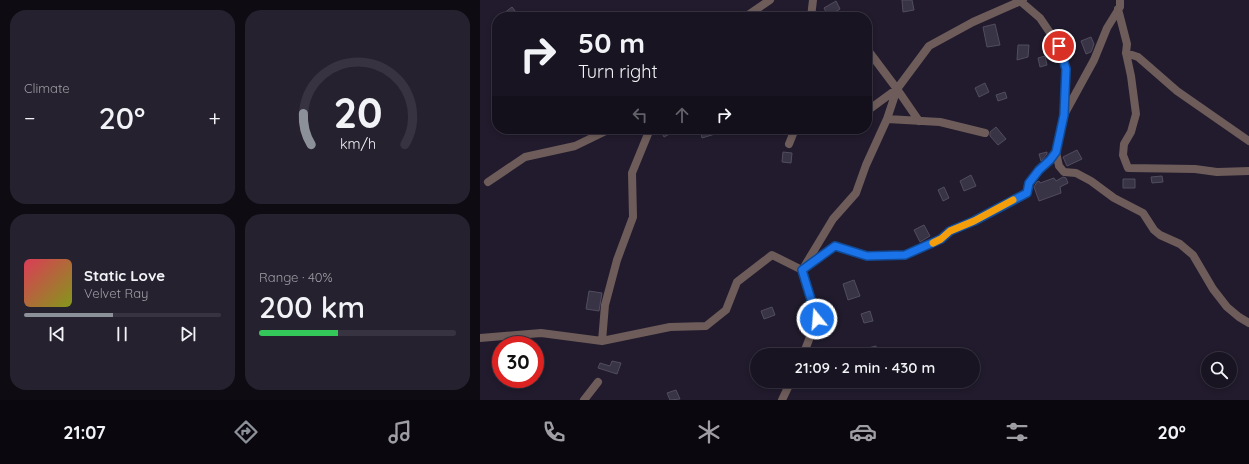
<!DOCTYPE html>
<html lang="en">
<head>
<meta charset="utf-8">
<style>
	:root { --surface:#191422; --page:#26212f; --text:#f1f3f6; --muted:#9f9ea5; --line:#373340; --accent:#8c9099 }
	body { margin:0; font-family:Quicksand,sans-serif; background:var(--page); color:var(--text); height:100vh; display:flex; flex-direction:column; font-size:15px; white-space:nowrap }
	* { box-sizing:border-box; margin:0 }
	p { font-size:13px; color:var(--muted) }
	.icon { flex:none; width:22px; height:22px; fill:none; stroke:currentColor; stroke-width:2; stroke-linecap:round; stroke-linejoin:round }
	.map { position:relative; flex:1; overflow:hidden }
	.panel { display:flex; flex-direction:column; gap:10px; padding:10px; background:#0e0b13; width:480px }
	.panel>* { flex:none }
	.top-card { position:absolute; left:12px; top:12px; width:380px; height:122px; border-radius:16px; box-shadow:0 2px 6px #0003,0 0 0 1px var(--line); background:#191422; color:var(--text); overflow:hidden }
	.controls { position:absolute; left:721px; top:352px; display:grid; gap:8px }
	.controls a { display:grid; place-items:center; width:36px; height:36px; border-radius:50%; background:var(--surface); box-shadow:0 2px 6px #0003,0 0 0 1px var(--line); font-size:20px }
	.speed { position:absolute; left:12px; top:336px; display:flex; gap:8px; font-size:20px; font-weight:700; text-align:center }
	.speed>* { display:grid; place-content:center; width:52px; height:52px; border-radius:50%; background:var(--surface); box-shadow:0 2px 6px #0003,0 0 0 1px var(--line); line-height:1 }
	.speed .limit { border:6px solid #d22; background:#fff; color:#111 }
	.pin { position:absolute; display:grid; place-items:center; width:34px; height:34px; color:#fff; margin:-17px; border:2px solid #fff; border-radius:50%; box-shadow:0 1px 4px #0007 }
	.me { position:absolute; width:44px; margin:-22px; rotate:343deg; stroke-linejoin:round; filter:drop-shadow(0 0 3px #0008) }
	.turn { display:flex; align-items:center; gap:14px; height:84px; padding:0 20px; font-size:18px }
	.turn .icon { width:52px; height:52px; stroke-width:2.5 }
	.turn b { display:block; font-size:28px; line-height:34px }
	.lanes { display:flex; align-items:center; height:38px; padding:0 20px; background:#0003; justify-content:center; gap:20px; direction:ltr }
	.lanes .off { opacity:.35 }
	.big { font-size:30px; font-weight:600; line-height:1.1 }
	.panel .tile { flex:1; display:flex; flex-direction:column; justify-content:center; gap:6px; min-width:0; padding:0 14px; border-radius:16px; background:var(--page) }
	.panel .dial { align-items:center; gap:0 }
	.dial svg { height:104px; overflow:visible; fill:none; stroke:var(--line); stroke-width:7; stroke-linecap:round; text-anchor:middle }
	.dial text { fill:var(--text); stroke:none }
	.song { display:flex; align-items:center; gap:12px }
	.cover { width:48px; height:48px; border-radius:6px; background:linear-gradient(135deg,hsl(350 70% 55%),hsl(70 70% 35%)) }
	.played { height:4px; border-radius:2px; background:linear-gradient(90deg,var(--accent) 45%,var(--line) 45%) }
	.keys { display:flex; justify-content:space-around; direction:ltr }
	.heat { display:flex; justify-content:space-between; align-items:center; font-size:22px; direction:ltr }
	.charge { height:6px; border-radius:3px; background:linear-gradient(90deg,#34c759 40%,var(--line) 0) }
	.panel .tiles { flex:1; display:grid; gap:10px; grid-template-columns:repeat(2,1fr) }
	.trip { position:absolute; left:270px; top:348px; width:230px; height:40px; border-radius:20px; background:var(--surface); box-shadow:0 2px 6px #0003,0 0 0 1px var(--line); font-weight:600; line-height:40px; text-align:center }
	.tabs { display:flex; height:64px; justify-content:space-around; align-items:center; background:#0a080e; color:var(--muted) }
	.tabs .icon { width:28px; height:28px }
	.tabs .on { color:var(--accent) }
	.tabs b { font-size:18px; color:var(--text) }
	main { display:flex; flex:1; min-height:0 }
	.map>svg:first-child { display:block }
</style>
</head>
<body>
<main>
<section class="panel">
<div class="tiles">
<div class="tile"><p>Climate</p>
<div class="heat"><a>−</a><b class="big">20°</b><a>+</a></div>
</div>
<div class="tile dial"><svg viewBox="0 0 100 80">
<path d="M14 69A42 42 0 1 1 86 69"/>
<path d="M14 69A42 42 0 0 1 8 45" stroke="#8c9099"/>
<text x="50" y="56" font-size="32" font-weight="700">20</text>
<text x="50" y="72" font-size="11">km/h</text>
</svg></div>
<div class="tile">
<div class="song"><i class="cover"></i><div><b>Static Love</b><p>Velvet Ray</p></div></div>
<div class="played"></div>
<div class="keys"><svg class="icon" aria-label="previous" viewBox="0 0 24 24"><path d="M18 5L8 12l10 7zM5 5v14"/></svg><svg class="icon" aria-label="pause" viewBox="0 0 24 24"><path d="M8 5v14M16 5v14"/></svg><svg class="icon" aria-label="next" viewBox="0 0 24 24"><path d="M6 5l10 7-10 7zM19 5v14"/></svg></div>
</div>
<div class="tile"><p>Range · 40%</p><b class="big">200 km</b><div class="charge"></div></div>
</div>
</section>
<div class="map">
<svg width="769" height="400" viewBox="0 0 769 400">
	<rect width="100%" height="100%" fill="#211b2d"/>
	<!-- building -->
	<path fill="#383345" stroke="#524c60" d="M 422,0 L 432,0 L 434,10 L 423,12 Z
		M 356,1 L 360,9 L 348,16 L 344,8 Z
		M 32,7 L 40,17 L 19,17 Z
		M 515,24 L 520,45 L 507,47 L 503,27 Z
		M 611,37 L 614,44 L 611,52 L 606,54 L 601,41 Z
		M 538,45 L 549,45 L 548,57 L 537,60 Z
		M 565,56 L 567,65 L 560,67 L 558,58 Z
		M 505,83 L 509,92 L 499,97 L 495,88 Z
		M 525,92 L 527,98 L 518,101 L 516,95 Z
		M 516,127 L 526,139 L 518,145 L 510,136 L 510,132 Z
		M 180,129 L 199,129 L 184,137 Z
		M 220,129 L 248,129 L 248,130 L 222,138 Z
		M 597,150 L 602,159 L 587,166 L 583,157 Z
		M 303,152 L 312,153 L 311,163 L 302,162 Z
		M 567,152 L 567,154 L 561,161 L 559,154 Z
		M 491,175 L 496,186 L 484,191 L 480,181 Z
		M 682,176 L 683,182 L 672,183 L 671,177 Z
		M 583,177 L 586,178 L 588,183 L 580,187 L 581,193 L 559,201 L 554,187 L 557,182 L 559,181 L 560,183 L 574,178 L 576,181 Z
		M 643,179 L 655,179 L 655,188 L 643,188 Z
		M 464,187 L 469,198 L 463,201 L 458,190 Z
		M 444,225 L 450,236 L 440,242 L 434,230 Z
		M 374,280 L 380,296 L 368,300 L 363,284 Z
		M 109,291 L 122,293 L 119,311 L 106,309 Z
		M 292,307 L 295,315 L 284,319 L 281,311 Z
		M 390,311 L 393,321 L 384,323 L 381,314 Z
		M 396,346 L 398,355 L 372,355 L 388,348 Z
		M 132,361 L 141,363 L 137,374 L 118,368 L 120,363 L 130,366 Z
		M 196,390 L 200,399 L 190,400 L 187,393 Z"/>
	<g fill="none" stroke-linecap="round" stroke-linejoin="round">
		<!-- minor -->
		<path stroke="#6d5c5a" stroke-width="8" d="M 638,9 L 647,44 L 646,53 L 651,76 L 656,114 L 651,132 L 644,144 L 643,155 L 648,168 L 715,169 L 737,172 L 769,171
			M 265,17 L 290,0
			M 331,17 L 333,0
			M 387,49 L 417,89
			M 646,53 L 658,57 L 697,91 L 769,141
			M 387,111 L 417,89 L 407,119
			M 585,113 L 614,60 L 627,28 L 640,7 L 640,0
			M 439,121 L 417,89 L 449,46 L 493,22 L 543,0
			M 309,144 L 315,129
			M 576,152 L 579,166 L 584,172 L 596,173 L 611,181 L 634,198 L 663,213 L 674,230 L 680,235 L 700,244 L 713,255 L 733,289 L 747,307 L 759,317 L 769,323
			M 8,182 L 45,157 L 95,146 L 130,129
			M 324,267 L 353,219 L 376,193 L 386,165 L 407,119 L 460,122 L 505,133
			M 322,270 L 355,246 L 387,256 L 425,255 L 461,239 L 470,231 L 494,221 L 547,193 L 549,183 L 559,170 L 570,160 L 576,152 L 584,115 L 586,69 L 579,46 L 560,18 L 539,0
			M 0,338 L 61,333 L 122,341 L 190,327 L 226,326 L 246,310 L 257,282 L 292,255 L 322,270 L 337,319 L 323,355
			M 122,341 L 125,305 L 137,260 L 153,217 L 152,173 L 170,129
			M 104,400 L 118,382
			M 302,400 L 311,381"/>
	</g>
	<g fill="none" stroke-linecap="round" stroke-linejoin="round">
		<defs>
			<path id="route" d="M 337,319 L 322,270 L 355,246 L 387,256 L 425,255 L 461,239 L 470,231 L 494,221 L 547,193 L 549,183 L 559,170 L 570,160 L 576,152 L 584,115 L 586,69 L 579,46"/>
		</defs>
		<!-- route casing -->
		<use href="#route" stroke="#114b97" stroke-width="10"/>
		<!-- route -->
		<use href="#route" stroke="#1a73e8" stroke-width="7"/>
		<!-- slow -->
		<path stroke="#f59e0b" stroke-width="7" d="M 453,243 L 461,239 L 470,231 L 494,221 L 533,200"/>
	</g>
</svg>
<div class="controls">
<a><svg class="icon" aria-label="search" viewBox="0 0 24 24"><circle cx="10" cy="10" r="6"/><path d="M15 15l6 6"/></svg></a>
</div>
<div class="speed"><div class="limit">30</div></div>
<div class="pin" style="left:579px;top:46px;background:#d93025"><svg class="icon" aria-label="arrive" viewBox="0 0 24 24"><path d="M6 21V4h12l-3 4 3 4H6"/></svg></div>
<svg class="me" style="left:337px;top:319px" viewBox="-20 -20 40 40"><circle r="17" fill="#1a73e8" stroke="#fff" stroke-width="3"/><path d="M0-11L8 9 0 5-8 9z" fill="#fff"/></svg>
<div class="trip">21:09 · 2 min · 430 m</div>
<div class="top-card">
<div class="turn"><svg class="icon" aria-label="right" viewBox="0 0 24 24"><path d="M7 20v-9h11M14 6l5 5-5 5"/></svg><div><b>50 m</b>Turn right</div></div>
<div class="lanes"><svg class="icon off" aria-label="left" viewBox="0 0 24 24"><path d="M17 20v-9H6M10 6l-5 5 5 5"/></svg><svg class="icon off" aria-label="ahead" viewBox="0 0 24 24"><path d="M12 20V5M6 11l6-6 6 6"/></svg><svg class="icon" aria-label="right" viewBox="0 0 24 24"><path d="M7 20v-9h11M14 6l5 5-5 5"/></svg></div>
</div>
</div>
</main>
<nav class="tabs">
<b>21:07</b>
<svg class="icon on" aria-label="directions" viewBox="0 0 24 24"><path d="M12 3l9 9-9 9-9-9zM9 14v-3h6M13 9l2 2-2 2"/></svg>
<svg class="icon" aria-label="music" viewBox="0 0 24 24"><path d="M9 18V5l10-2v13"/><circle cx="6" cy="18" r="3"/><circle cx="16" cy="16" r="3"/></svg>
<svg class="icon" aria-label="phone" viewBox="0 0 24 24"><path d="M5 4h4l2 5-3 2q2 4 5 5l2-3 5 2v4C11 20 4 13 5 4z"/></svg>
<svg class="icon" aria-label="climate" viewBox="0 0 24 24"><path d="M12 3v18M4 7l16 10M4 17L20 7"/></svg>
<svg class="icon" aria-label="car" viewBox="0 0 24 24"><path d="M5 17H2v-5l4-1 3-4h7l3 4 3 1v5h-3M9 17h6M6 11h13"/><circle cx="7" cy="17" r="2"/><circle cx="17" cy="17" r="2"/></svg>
<svg class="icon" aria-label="filters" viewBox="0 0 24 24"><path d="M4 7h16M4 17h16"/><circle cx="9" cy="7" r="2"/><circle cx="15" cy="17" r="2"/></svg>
<b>20°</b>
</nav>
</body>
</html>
